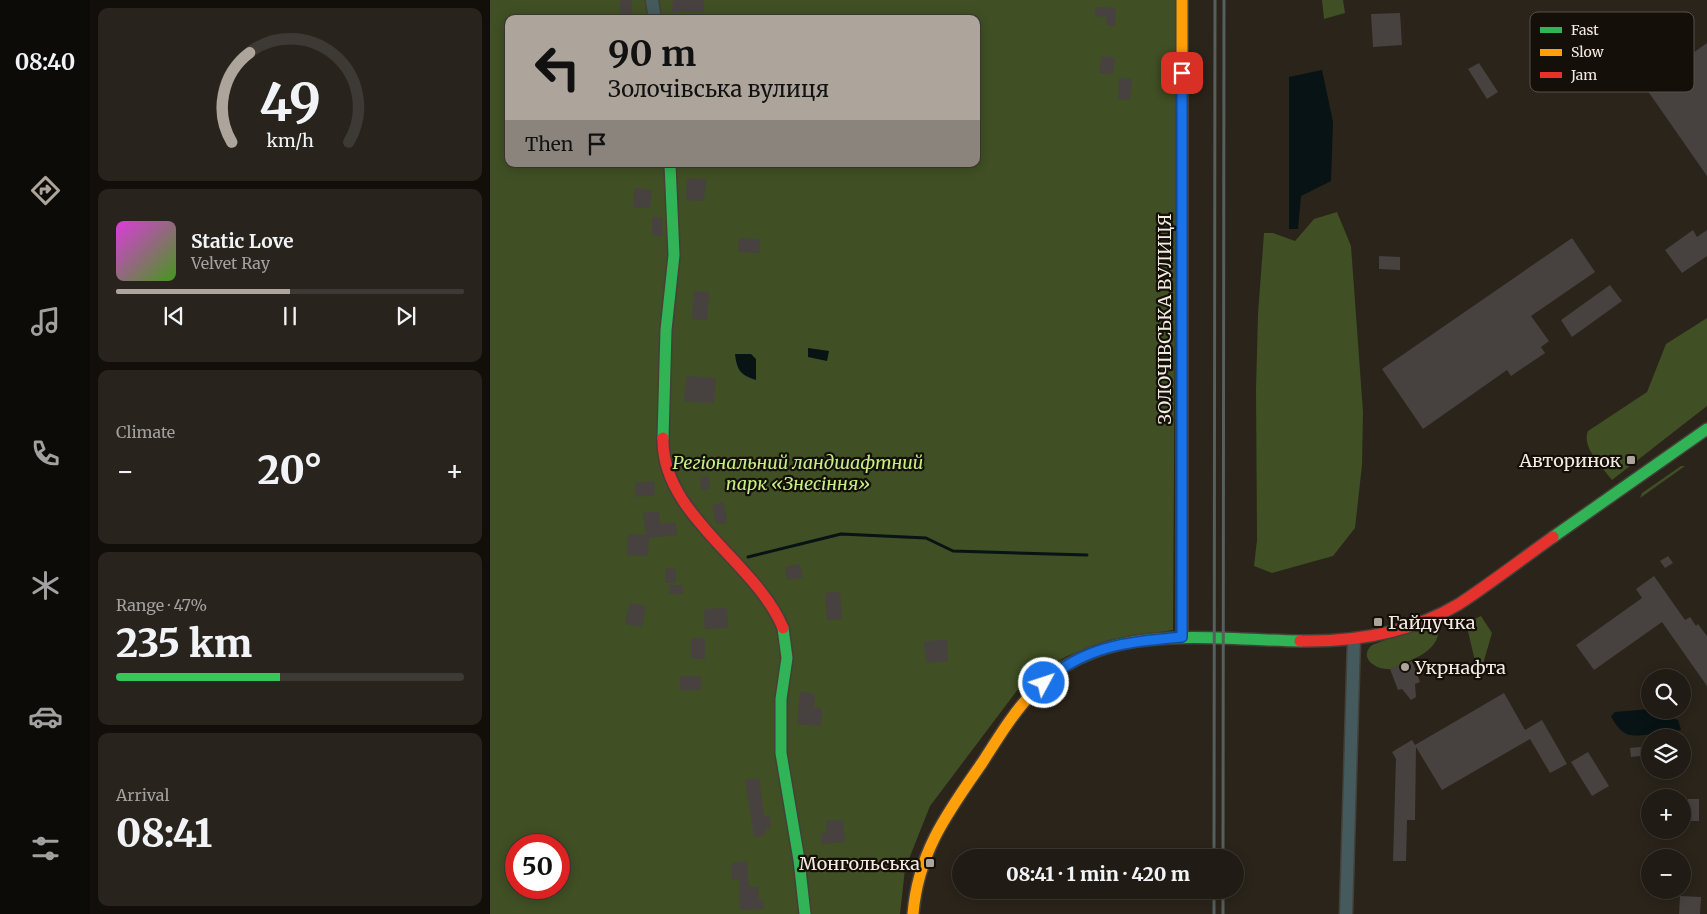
<!DOCTYPE html>
<html lang="en">
<head>
<meta charset="utf-8">
<style>
	:root { --surface:#201b14; --page:#28241d; --text:#f1f3f6; --muted:#a2a1a0; --line:#3d3934; --accent:#ada59b }
	body { margin:0; font-family:Merriweather,serif; background:var(--page); color:var(--text); height:100vh; display:flex; flex-direction:column; font-size:19px; white-space:nowrap }
	* { box-sizing:border-box; margin:0 }
	p { font-size:16px; color:var(--muted) }
	.icon { flex:none; width:28px; height:28px; fill:none; stroke:currentColor; stroke-width:2; stroke-linecap:round; stroke-linejoin:round }
	.map { position:relative; flex:1; overflow:hidden }
	.details { display:flex; flex-direction:column; gap:8px; padding:8px; background:#120f0b; width:400px }
	.details>* { flex:none }
	.banner { position:absolute; left:15px; top:15px; width:475px; height:152px; border-radius:10px; box-shadow:0 2px 12px #0003,0 0 0 1px var(--line); background:#ada59b; color:#111; overflow:hidden }
	.tools { position:absolute; left:1151px; top:669px; display:grid; gap:10px }
	.tools a { display:grid; place-items:center; width:50px; height:50px; border-radius:50%; background:var(--surface); box-shadow:0 2px 12px #0003,0 0 0 1px var(--line); font-size:25px }
	.speed { position:absolute; left:15px; top:834px; display:flex; gap:10px; font-size:25px; font-weight:700; text-align:center }
	.speed>* { display:grid; place-content:center; width:65px; height:65px; border-radius:50%; background:var(--surface); box-shadow:0 2px 12px #0003,0 0 0 1px var(--line); line-height:1 }
	.speed .limit { border:8px solid #d22; background:#fff; color:#111 }
	.pin { position:absolute; display:grid; place-items:center; width:42px; height:42px; color:#fff; margin:-21px; border-radius:10px; box-shadow:0 2px 8px #0006 }
	.me { position:absolute; width:55px; margin:-28px; rotate:50deg; stroke-linejoin:round; filter:drop-shadow(0 0 4px #0008) }
	.turn { display:flex; align-items:center; gap:18px; height:105px; padding:0 20px; font-size:22px }
	.turn .icon { width:65px; height:65px; stroke-width:2.5 }
	.turn b { display:block; font-size:35px; line-height:42px }
	.then { display:flex; align-items:center; height:48px; padding:0 20px; background:#0003; gap:10px; font-size:19px }
	.big { font-size:38px; font-weight:800; line-height:1.1 }
	.details .widget { flex:1; display:flex; flex-direction:column; justify-content:center; gap:8px; min-width:0; padding:0 18px; border-radius:10px; background:var(--page) }
	.details .dial { align-items:center; gap:0 }
	.dial svg { height:130px; overflow:visible; fill:none; stroke:var(--line); stroke-width:7; stroke-linecap:round; text-anchor:middle }
	.dial text { fill:var(--text); stroke:none }
	.song { display:flex; align-items:center; gap:15px }
	.cover { width:60px; height:60px; border-radius:8px; background:linear-gradient(135deg,hsl(300 70% 55%),hsl(100 70% 35%)) }
	.played { height:5px; border-radius:2px; background:linear-gradient(90deg,var(--accent) 50%,var(--line) 50%) }
	.keys { display:flex; justify-content:space-around; direction:ltr }
	.heat { display:flex; justify-content:space-between; align-items:center; font-size:28px; direction:ltr }
	.charge { height:8px; border-radius:4px; background:linear-gradient(90deg,#34c759 47%,var(--line) 0) }
	.trip { position:absolute; left:462px; top:849px; width:292px; height:50px; border-radius:25px; background:var(--surface); box-shadow:0 2px 12px #0003,0 0 0 1px var(--line); font-weight:800; line-height:50px; text-align:center }
	main { display:flex; flex:1; min-height:0 }
	.dock { display:flex; flex-direction:column; width:90px; justify-content:space-around; align-items:center; background:#0d0b08; color:var(--muted) }
	.dock .icon { width:35px; height:35px }
	.dock .active { color:var(--accent) }
	.dock b { font-size:22px; color:var(--text) }
	.map>svg:first-child { display:block }
</style>
</head>
<body>
<main>
<nav class="dock">
<b>08:40</b>
<svg class="icon active" aria-label="directions" viewBox="0 0 24 24"><path d="M12 3l9 9-9 9-9-9zM9 14v-3h6M13 9l2 2-2 2"/></svg>
<svg class="icon" aria-label="music" viewBox="0 0 24 24"><path d="M9 18V5l10-2v13"/><circle cx="6" cy="18" r="3"/><circle cx="16" cy="16" r="3"/></svg>
<svg class="icon" aria-label="phone" viewBox="0 0 24 24"><path d="M5 4h4l2 5-3 2q2 4 5 5l2-3 5 2v4C11 20 4 13 5 4z"/></svg>
<svg class="icon" aria-label="climate" viewBox="0 0 24 24"><path d="M12 3v18M4 7l16 10M4 17L20 7"/></svg>
<svg class="icon" aria-label="car" viewBox="0 0 24 24"><path d="M5 17H2v-5l4-1 3-4h7l3 4 3 1v5h-3M9 17h6M6 11h13"/><circle cx="7" cy="17" r="2"/><circle cx="17" cy="17" r="2"/></svg>
<svg class="icon" aria-label="filters" viewBox="0 0 24 24"><path d="M4 7h16M4 17h16"/><circle cx="9" cy="7" r="2"/><circle cx="15" cy="17" r="2"/></svg>
</nav>
<section class="details">
<div class="widget dial"><svg viewBox="0 0 100 80">
<path d="M14 69A42 42 0 1 1 86 69"/>
<path d="M14 69A42 42 0 0 1 25 14" stroke="#ada59b"/>
<text x="50" y="56" font-size="32" font-weight="700">49</text>
<text x="50" y="72" font-size="11">km/h</text>
</svg></div>
<div class="widget">
<div class="song"><i class="cover"></i><div><b>Static Love</b><p>Velvet Ray</p></div></div>
<div class="played"></div>
<div class="keys"><svg class="icon" aria-label="previous" viewBox="0 0 24 24"><path d="M18 5L8 12l10 7zM5 5v14"/></svg><svg class="icon" aria-label="pause" viewBox="0 0 24 24"><path d="M8 5v14M16 5v14"/></svg><svg class="icon" aria-label="next" viewBox="0 0 24 24"><path d="M6 5l10 7-10 7zM19 5v14"/></svg></div>
</div>
<div class="widget"><p>Climate</p>
<div class="heat"><a>−</a><b class="big">20°</b><a>+</a></div>
</div>
<div class="widget"><p>Range · 47%</p><b class="big">235 km</b><div class="charge"></div></div>
<div class="widget"><p>Arrival</p><b class="big">08:41</b></div>
</section>
<div class="map">
<svg width="1217" height="914" viewBox="0 0 1217 914">
	<rect width="100%" height="100%" fill="#2a241a"/>
	<!-- green -->
	<path fill="#404f24" fill-rule="evenodd" d="M 0,0 L 687,0 L 683,630 L 619,640 L 577,656 L 556,668 L 529,688 L 440,806 L 415,869 L 410,914 L 0,914 ZM 19,19 L 486,19 L 486,164 L 19,164 ZM 26,845 L 69,845 L 69,888 L 26,888 Z
		M 832,0 L 853,0 L 855,13 L 834,19 Z
		M 847,212 L 861,246 L 873,412 L 872,465 L 865,528 L 843,556 L 782,573 L 764,566 L 767,540 L 766,389 L 768,314 L 774,233 L 783,233 L 805,241 L 824,219 Z
		M 1217,318 L 1217,406 L 1122,480 C 1113,468 1091,447 1098,431 L 1157,392 L 1176,344 Z
		M 1191,466 L 1195,466 L 1150,498 L 1152,493 Z
		M 991,616 L 1002,633 L 989,678 L 976,623 Z
		M 946,621 L 949,624 C 951,646 933,656 914,663 C 910,665 904,669 900,669 C 885,670 868,657 882,645 Z"/>
	<!-- water -->
	<path fill="#071314" d="M 832,70 L 843,122 L 841,181 L 811,196 L 808,229 L 799,229 L 799,77 Z
		M 318,348 L 339,351 L 337,361 L 318,357 Z
		M 245,354 L 261,354 L 266,359 L 266,380 C 250,375 247,370 245,354 Z
		M 1160,709 L 1169,710 L 1174,715 L 1188,720 L 1191,730 C 1182,732 1149,737 1140,735 C 1131,733 1125,724 1121,716 L 1125,712 Z"/>
	<g fill="none" stroke-linecap="round" stroke-linejoin="round">
		<!-- stream -->
		<path stroke="#071314" stroke-width="3" d="M 258,557 L 351,534 L 436,538 L 463,551 L 597,555"/>
	</g>
	<!-- building -->
	<path fill="#474240" d="M 130,0 L 142,0 L 142,19 L 131,19 Z
		M 183,0 L 214,0 L 213,12 L 182,11 Z
		M 606,7 L 626,8 L 625,26 L 616,25 L 616,17 L 605,16 Z
		M 910,13 L 912,45 L 883,47 L 881,14 Z
		M 1217,43 L 1217,176 L 1155,87 Z
		M 612,56 L 625,58 L 623,74 L 609,73 Z
		M 989,63 L 1008,92 L 997,99 L 978,69 Z
		M 629,78 L 642,79 L 640,100 L 628,99 Z
		M 197,178 L 216,179 L 214,201 L 196,200 Z
		M 145,188 L 162,190 L 160,208 L 143,207 Z
		M 162,217 L 172,217 L 173,236 L 162,236 Z
		M 1203,230 L 1207,237 L 1217,230 L 1217,256 L 1192,273 L 1175,250 Z
		M 249,238 L 270,239 L 269,253 L 248,252 Z
		M 1082,238 L 1105,272 L 1041,316 L 1059,341 L 1051,347 L 1055,353 L 1021,376 L 1017,370 L 933,429 L 892,369 Z
		M 889,256 L 910,257 L 910,270 L 889,269 Z
		M 1120,285 L 1132,301 L 1082,337 L 1071,320 Z
		M 204,291 L 219,292 L 217,320 L 202,319 Z
		M 196,376 L 226,378 L 224,403 L 194,401 Z
		M 218,476 L 220,489 L 211,490 L 210,477 Z
		M 164,481 L 165,495 L 146,497 L 145,483 Z
		M 234,502 L 237,523 L 226,524 L 222,505 Z
		M 169,511 L 170,524 L 185,522 L 187,535 L 159,538 L 158,556 L 137,555 L 138,534 L 156,535 L 153,513 Z
		M 1178,556 L 1183,563 L 1175,568 L 1170,561 Z
		M 310,564 L 313,578 L 297,580 L 295,567 Z
		M 176,568 L 186,569 L 186,583 L 175,583 Z
		M 1164,576 L 1195,620 L 1200,617 L 1206,626 L 1208,624 L 1217,636 L 1217,686 L 1172,622 L 1104,670 L 1086,645 L 1152,598 L 1146,589 Z
		M 179,585 L 193,585 L 193,594 L 179,594 Z
		M 350,592 L 352,619 L 337,620 L 335,593 Z
		M 140,603 L 156,606 L 152,627 L 135,624 Z
		M 237,608 L 238,628 L 215,629 L 214,609 Z
		M 201,638 L 215,638 L 215,659 L 201,658 Z
		M 457,639 L 458,661 L 436,663 L 434,642 Z
		M 922,661 L 930,682 L 925,684 L 926,697 L 921,700 L 912,689 L 908,690 L 900,669 Z
		M 190,676 L 211,676 L 211,690 L 190,690 Z
		M 310,692 L 325,694 L 324,707 L 332,708 L 331,726 L 307,724 Z
		M 1014,693 L 1035,730 L 1052,720 L 1077,764 L 1060,773 L 1040,739 L 952,790 L 926,747 L 925,820 L 917,820 L 916,861 L 903,861 L 906,759 L 902,752 L 922,740 L 925,745 Z
		M 1160,746 L 1160,755 L 1141,757 L 1140,748 Z
		M 1098,752 L 1119,786 L 1102,796 L 1081,762 Z
		M 269,778 L 274,816 L 279,816 L 281,828 L 275,829 L 275,835 L 264,837 L 255,780 Z
		M 1198,799 L 1209,799 L 1209,821 L 1197,821 Z
		M 353,820 L 355,842 L 331,844 L 331,833 L 337,833 L 336,821 Z
		M 257,861 L 259,887 L 268,886 L 269,900 L 274,900 L 274,909 L 250,910 L 249,879 L 242,880 L 241,863 Z
		M 1190,896 L 1211,897 L 1210,914 L 1189,914 Z"/>
	<g fill="none" stroke-linecap="round" stroke-linejoin="round">
		<defs>
			<path id="street" d="M 162,0 L 165,19
				M 856,914 L 864,639"/>
			<path id="fast" d="M 173,438 L 176,330 L 184,255 L 180,164
				M 1063,537 L 1217,429
				M 293,628 L 297,658 L 291,699 L 291,753 L 309,860 L 315,914
				M 544,691 C 613,619 721,640 810,641"/>
			<path id="slow" d="M 692,0 L 692,321
				M 423,914 C 428,852 458,812 492,763 C 508,738 523,713 544,691"/>
			<path id="jam" d="M 692,321 L 692,637
				M 173,438 C 171,515 266,562 293,628
				M 810,641 C 865,642 921,633 969,604 C 1001,583 1032,559 1063,537"/>
		</defs>
		<!-- street casing -->
		<use href="#street" stroke="#443f38" stroke-width="15"/>
		<!-- fast casing -->
		<use href="#fast" stroke="#443f38" stroke-width="14"/>
		<!-- slow casing -->
		<use href="#slow" stroke="#443f38" stroke-width="14"/>
		<!-- jam casing -->
		<use href="#jam" stroke="#443f38" stroke-width="14"/>
		<!-- street -->
		<use href="#street" stroke="#445a5d" stroke-width="12"/>
		<!-- fast -->
		<use href="#fast" stroke="#30b455" stroke-width="11"/>
		<!-- slow -->
		<use href="#slow" stroke="#ff9f0a" stroke-width="11"/>
		<!-- jam -->
		<use href="#jam" stroke="#e5322d" stroke-width="11"/>
		<!-- rail -->
		<path stroke="#555f5d" stroke-width="3" d="M 724,858 L 725,0
			M 733,858 L 734,0
			M 724,890 L 724,914
			M 733,914 L 733,890"/>
	</g>
	<g fill="none" stroke-linecap="round" stroke-linejoin="round">
		<defs>
			<path id="route" d="M 554,683 C 595,645 639,642 692,637 L 692,73"/>
		</defs>
		<!-- route casing -->
		<use href="#route" stroke="#114b97" stroke-width="12"/>
		<!-- route -->
		<use href="#route" stroke="#1a73e8" stroke-width="9"/>
	</g>
	<!-- markers -->
	<g fill="#ada59b" stroke="#140f08" stroke-width="2">
		<rect x="1136" y="455" width="10" height="10" rx="2.5"/>
		<rect x="883" y="617" width="10" height="10" rx="2.5"/>
		<circle cx="915" cy="667" r="5"/>
		<rect x="435" y="858" width="10" height="10" rx="2.5"/>
	</g>
	<g text-anchor="middle" dominant-baseline="central" stroke-width="4.5" stroke-linejoin="round" paint-order="stroke">
		<!-- street labels -->
		<g font-size="18" fill="#f3ebe1" stroke="#140f08">
			<text transform="translate(674 319) rotate(-90)">ЗОЛОЧІВСЬКА ВУЛИЦЯ</text>
		</g>
		<!-- poi labels -->
		<g font-size="18" fill="#f3ebe1" stroke="#140f08" text-anchor="end">
			<text x="1131" y="460">Авторинок</text>
			<text x="898" y="622" text-anchor="start">Гайдучка</text>
			<text x="925" y="667" text-anchor="start">Укрнафта</text>
			<text x="430" y="863">Монгольська</text>
		</g>
		<!-- park labels -->
		<g font-size="18" font-style="italic" fill="#c5ee83" stroke="#140f08">
			<text x="308" y="462">Регіональний ландшафтний<tspan x="308" dy="21">парк «Знесіння»</tspan></text>
		</g>
	</g>
	<!-- legend -->
	<rect x="1040" y="12" width="164" height="80" rx="8" fill="#140f08" stroke="#575149" stroke-width="1"/>
	<rect x="1050" y="27" width="22" height="6" fill="#30b455"/>
	<rect x="1050" y="49" width="22" height="7" fill="#ff9f0a"/>
	<rect x="1050" y="72" width="22" height="6" fill="#e5322d"/>
	<g font-size="14" fill="#f3ebe1">
		<text x="1081" y="35">Fast</text>
		<text x="1081" y="57">Slow</text>
		<text x="1081" y="80">Jam</text>
	</g>
</svg>
<div class="tools">
<a><svg class="icon" aria-label="search" viewBox="0 0 24 24"><circle cx="10" cy="10" r="6"/><path d="M15 15l6 6"/></svg></a>
<a><svg class="icon" aria-label="layers" viewBox="0 0 24 24"><path d="M12 4l9 5-9 5-9-5zM3 14l9 5 9-5"/></svg></a>
<a>+</a>
<a>−</a>
</div>
<div class="speed"><div class="limit">50</div></div>
<div class="pin" style="left:692px;top:73px;background:#d93025"><svg class="icon" aria-label="arrive" viewBox="0 0 24 24"><path d="M6 21V4h12l-3 4 3 4H6"/></svg></div>
<svg class="me" style="left:554px;top:683px" viewBox="-20 -20 40 40"><circle r="17" fill="#1a73e8" stroke="#fff" stroke-width="3"/><path d="M0-11L8 9 0 5-8 9z" fill="#fff"/></svg>
<div class="trip">08:41 · 1 min · 420 m</div>
<div class="banner">
<div class="turn"><svg class="icon" aria-label="left" viewBox="0 0 24 24"><path d="M17 20v-9H6M10 6l-5 5 5 5"/></svg><div><b>90 m</b>Золочівська вулиця</div></div>
<div class="then">Then<svg class="icon" aria-label="arrive" viewBox="0 0 24 24"><path d="M6 21V4h12l-3 4 3 4H6"/></svg></div>
</div>
</div>
</main>
</body>
</html>
